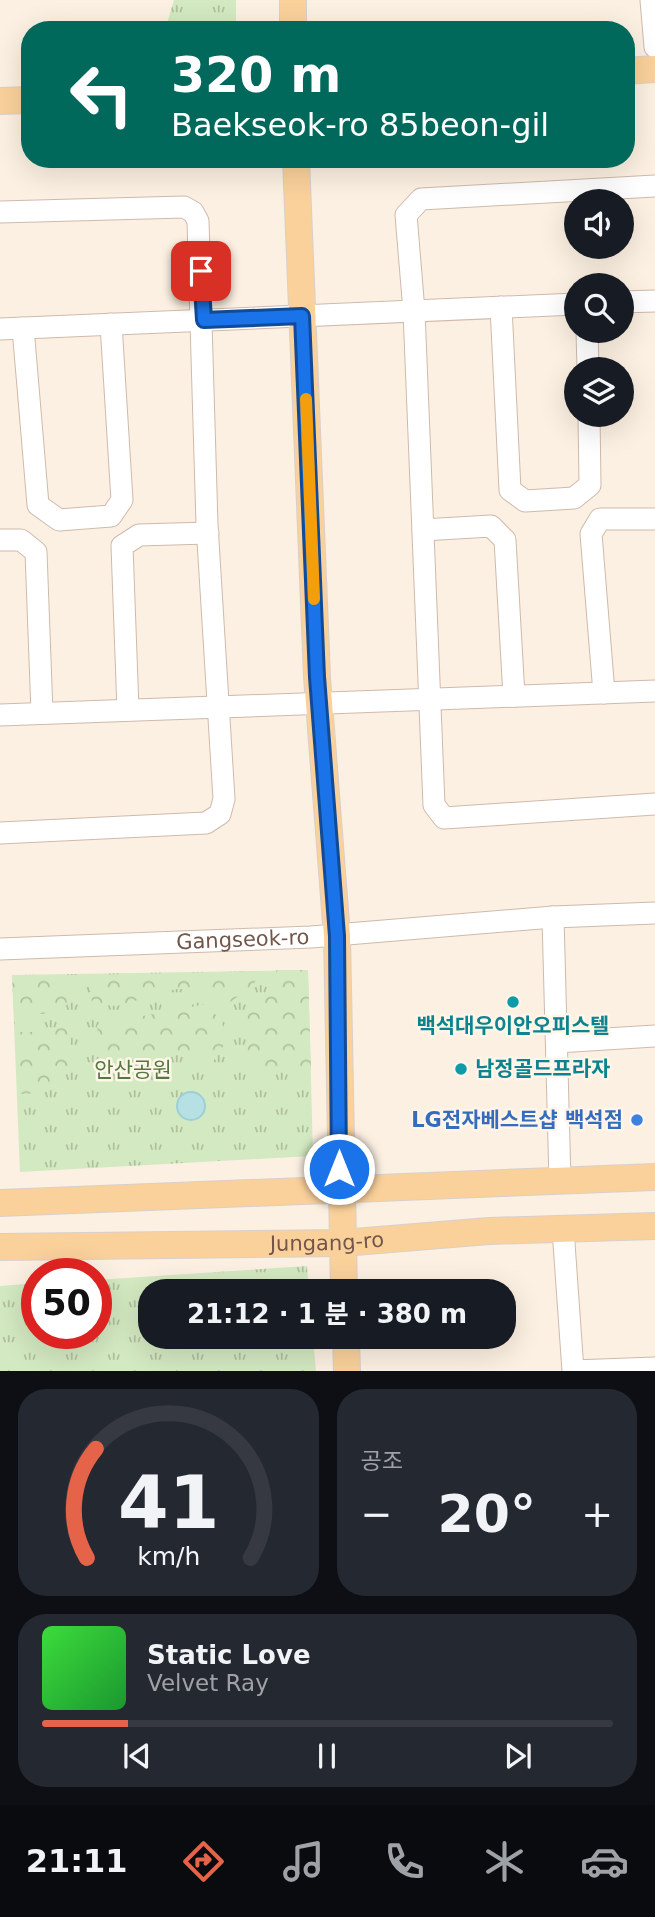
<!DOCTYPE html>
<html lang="ko">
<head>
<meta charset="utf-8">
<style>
	:root { --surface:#171b24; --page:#242831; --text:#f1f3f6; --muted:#9ea1a6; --line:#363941; --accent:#e56348 }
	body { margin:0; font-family:"DejaVu Sans","Noto Sans KR",sans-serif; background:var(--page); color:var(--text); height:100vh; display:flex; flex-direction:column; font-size:26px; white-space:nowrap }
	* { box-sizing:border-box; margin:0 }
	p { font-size:23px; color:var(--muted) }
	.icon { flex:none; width:38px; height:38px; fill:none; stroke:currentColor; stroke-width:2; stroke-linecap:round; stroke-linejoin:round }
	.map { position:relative; height:1371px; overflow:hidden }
	.side { display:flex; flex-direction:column; gap:18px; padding:18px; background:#0d0f14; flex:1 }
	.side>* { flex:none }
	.guide { position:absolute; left:21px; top:21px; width:614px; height:147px; border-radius:28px; box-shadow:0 7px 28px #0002; background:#00695c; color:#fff; overflow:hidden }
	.buttons { position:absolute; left:564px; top:189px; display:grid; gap:14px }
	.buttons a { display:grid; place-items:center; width:70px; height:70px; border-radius:50%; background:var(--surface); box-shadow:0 7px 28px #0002; font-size:35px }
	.speed { position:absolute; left:21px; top:1258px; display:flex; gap:14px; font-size:35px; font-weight:700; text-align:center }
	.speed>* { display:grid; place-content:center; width:91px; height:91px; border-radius:50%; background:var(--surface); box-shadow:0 7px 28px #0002; line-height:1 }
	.speed .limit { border:10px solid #d22; background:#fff; color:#111 }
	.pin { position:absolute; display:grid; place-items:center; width:60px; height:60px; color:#fff; margin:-30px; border-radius:14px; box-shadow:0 4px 10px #0006 }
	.me { position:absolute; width:77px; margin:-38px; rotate:0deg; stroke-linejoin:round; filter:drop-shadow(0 0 5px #0008) }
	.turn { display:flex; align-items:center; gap:24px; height:147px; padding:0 35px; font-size:32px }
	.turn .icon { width:91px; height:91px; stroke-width:2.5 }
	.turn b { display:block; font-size:49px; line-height:60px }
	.big { font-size:52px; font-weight:700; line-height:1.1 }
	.side .tile { flex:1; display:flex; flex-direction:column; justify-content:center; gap:10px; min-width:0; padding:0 24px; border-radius:28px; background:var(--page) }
	.side .dial { align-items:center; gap:0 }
	.dial svg { height:182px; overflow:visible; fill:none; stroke:var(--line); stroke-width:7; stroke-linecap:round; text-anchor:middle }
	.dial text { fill:var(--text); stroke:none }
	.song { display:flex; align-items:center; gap:21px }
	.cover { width:84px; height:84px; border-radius:10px; background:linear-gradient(135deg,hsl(120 70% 55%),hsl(130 70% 35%)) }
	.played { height:7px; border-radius:4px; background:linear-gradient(90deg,var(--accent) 15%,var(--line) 15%) }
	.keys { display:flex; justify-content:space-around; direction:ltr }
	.heat { display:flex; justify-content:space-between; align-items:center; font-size:38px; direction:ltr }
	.side .tiles { flex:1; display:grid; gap:18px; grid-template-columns:1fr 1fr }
	.tile:last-child { grid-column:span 2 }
	.trip { position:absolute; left:138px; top:1279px; width:378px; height:70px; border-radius:28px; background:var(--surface); box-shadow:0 7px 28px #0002; font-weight:700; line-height:70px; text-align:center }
	.tab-bar { display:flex; height:112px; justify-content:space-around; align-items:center; background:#090b0e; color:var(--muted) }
	.tab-bar .icon { width:49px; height:49px }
	.tab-bar .on { color:var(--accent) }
	.tab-bar b { font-size:32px; color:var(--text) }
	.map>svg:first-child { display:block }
</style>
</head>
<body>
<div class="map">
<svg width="655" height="1371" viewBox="0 0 655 1371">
	<defs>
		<pattern id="grass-tufts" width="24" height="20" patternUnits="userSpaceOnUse" patternTransform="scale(1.75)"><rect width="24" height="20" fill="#d3e9c1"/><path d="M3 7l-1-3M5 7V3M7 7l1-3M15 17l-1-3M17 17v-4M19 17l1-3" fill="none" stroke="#b0c09f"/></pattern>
		<pattern id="forest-crowns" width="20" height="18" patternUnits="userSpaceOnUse" patternTransform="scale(1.75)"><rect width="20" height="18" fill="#d3e9c1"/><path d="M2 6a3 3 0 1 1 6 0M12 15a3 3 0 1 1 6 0" fill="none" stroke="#b0c09f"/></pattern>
	</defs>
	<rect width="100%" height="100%" fill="#fcf0e2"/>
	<!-- grass -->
	<path fill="url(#grass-tufts)" d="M 174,0 L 236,0 L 236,30 L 165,30 Z
		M 308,970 L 313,1156 L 20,1172 L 12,975 Z
		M 307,1266 L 309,1291 L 150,1292 L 150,1337 L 313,1337 L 316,1371 L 0,1371 L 0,1286 L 37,1283 L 37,1334 L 96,1334 L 96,1280 Z"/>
	<!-- forest -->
	<path fill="url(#forest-crowns)" d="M 277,970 L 308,970 L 311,1070 L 249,1070 L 244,1015 L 273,988 Z
		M 256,971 L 255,984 L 229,1003 L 207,989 L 176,989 L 117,1006 L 92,1004 L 90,975 Z
		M 12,975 L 64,975 L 67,1005 L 43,1014 L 14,1012 Z
		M 206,1004 C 226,1024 234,1038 213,1061 L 182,1051 L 158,1056 L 142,1075 L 121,1077 L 100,1068 L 97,1025 Z
		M 71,1024 L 71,1069 L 55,1079 L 43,1093 L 19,1094 L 15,1032 L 48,1032 Z"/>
	<!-- water -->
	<path fill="#b7e0e5" stroke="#9dd0d6" stroke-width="2" d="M177 1106a14 14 0 1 1 28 0a14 14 0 1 1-28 0Z"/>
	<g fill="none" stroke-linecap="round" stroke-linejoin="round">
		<defs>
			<g id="minor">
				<path d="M 651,0 L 655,47"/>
				<path d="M 655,186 L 421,199 L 406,215 L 414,311 L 434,805 L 444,818 L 655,804"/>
				<path d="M 0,212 L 184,207 L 193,212 L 198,221 L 207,525 L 224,799 L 220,814 L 206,823 L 0,833"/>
				<path d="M 621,302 L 655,301"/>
				<path d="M 501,307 L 510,490 L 525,501 L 574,498 L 590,485 L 589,415"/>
				<path d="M 23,328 L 38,505 L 59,520 L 111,516 L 122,500 L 111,324"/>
				<path d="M 0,329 L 576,304"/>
				<path d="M 587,331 L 588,369"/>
				<path d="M 423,530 L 491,526 L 505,540 L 514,696"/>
				<path d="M 0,540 L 21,540 L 36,552 L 42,713"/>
				<path d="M 604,693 L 591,534 L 600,519 L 655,519"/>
				<path d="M 128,710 L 122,546 L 139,535 L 208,533"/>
				<path d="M 0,715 L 655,691"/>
				<path d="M 553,917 L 560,1181"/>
				<path id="s1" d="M 0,949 L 311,937 L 553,917 L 655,913"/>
				<path d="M 557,1042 L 655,1036"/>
				<path d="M 563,1229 L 573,1371 L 655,1368"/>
			</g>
			<g id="major">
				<path d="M 293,30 L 293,0"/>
				<path d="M 626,71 L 655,69"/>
				<path d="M 0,101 L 30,100"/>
				<path d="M 296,159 L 317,677 L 337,936 L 344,1292"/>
				<path d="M 0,1203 L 655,1177"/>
				<path id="s2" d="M 0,1247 L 342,1243 L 489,1231 L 655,1226"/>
				<path d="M 346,1337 L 347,1371"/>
			</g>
		</defs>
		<!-- minor casing -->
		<use href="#minor" stroke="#cfbaac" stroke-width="23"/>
		<!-- major casing -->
		<use href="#major" stroke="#d8d0cc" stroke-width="28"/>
		<!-- minor -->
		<use href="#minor" stroke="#fff" stroke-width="21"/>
		<!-- major -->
		<use href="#major" stroke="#fad19b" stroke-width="26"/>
	</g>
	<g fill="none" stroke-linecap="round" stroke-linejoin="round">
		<defs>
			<path id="route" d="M 201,271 L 204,320 L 302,316 L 317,677 L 337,936 L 339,1169"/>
		</defs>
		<!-- route casing -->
		<use href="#route" stroke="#114b97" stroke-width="18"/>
		<!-- route -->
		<use href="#route" stroke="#1a73e8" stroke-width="12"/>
		<!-- slow -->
		<path stroke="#f59e0b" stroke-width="12" d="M 306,399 L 314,599"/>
	</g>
	<!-- markers -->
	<g fill="#0f9aa8" stroke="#fff5e8" stroke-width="2.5">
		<circle cx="513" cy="1002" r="7"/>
		<circle cx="461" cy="1069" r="7"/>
	</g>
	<circle fill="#3f7fe0" stroke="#fff5e8" stroke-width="2.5" cx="637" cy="1120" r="7"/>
	<g text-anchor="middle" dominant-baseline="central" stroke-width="5" stroke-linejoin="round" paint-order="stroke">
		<!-- street labels -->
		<g font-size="21" fill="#735649" stroke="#fff5e8">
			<text stroke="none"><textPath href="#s1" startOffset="243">Gangseok-ro</textPath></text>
			<text stroke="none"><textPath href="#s2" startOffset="327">Jungang-ro</textPath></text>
		</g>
		<!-- culture labels -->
		<g font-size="21" font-weight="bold" fill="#0d838f" stroke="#fff5e8">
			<text x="513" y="1026">백석대우이안오피스텔</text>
			<text x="475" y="1069" text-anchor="start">남정골드프라자</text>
		</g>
		<!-- park labels -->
		<g font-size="21" fill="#547841" stroke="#fff5e8">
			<text x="133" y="1070">안산공원</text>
		</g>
		<!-- shop labels -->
		<g font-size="21" font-weight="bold" fill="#366cbe" stroke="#fff5e8" text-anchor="end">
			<text x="623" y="1120">LG전자베스트샵 백석점</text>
		</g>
	</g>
</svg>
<div class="buttons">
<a><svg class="icon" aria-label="sound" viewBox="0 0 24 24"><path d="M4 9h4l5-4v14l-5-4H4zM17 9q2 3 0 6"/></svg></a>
<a><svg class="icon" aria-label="search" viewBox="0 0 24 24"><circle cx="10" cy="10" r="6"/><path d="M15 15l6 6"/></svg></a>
<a><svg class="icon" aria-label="layers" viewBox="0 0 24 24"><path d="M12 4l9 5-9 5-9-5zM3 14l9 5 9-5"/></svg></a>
</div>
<div class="speed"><div class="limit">50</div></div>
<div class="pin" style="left:201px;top:271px;background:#d93025"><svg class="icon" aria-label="arrive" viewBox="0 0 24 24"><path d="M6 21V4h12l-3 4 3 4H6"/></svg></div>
<svg class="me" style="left:339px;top:1169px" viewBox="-20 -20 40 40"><circle r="17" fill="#1a73e8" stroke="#fff" stroke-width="3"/><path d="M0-11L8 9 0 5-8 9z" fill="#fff"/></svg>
<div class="trip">21:12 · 1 분 · 380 m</div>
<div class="guide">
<div class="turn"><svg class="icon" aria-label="left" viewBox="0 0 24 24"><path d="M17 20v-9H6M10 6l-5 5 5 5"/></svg><div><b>320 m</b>Baekseok-ro 85beon-gil</div></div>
</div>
</div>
<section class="side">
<div class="tiles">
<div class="tile dial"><svg viewBox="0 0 100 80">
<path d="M14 69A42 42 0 1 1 86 69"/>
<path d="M14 69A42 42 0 0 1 18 21" stroke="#e56348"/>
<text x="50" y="56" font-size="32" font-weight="700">41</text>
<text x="50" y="72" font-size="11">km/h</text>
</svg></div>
<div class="tile"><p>공조</p>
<div class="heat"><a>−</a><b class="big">20°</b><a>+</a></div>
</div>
<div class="tile">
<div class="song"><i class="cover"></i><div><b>Static Love</b><p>Velvet Ray</p></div></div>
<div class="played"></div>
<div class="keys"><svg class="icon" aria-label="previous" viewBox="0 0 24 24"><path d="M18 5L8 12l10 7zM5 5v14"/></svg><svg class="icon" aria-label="pause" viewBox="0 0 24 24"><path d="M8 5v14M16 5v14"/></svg><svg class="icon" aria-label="next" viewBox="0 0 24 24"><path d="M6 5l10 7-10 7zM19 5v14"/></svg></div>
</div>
</div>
</section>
<nav class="tab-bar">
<b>21:11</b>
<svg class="icon on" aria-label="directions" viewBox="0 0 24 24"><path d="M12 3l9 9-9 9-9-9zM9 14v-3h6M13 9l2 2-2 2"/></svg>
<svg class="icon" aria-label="music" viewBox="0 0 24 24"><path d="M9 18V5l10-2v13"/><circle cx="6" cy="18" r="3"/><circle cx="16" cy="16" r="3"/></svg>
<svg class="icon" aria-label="phone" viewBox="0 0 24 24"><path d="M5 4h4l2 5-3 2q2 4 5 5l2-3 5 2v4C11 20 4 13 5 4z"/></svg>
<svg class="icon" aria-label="climate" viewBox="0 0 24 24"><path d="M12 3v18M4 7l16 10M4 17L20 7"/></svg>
<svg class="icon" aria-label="car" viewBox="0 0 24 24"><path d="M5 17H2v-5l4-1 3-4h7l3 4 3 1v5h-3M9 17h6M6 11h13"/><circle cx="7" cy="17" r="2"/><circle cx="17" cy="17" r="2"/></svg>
</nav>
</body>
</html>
